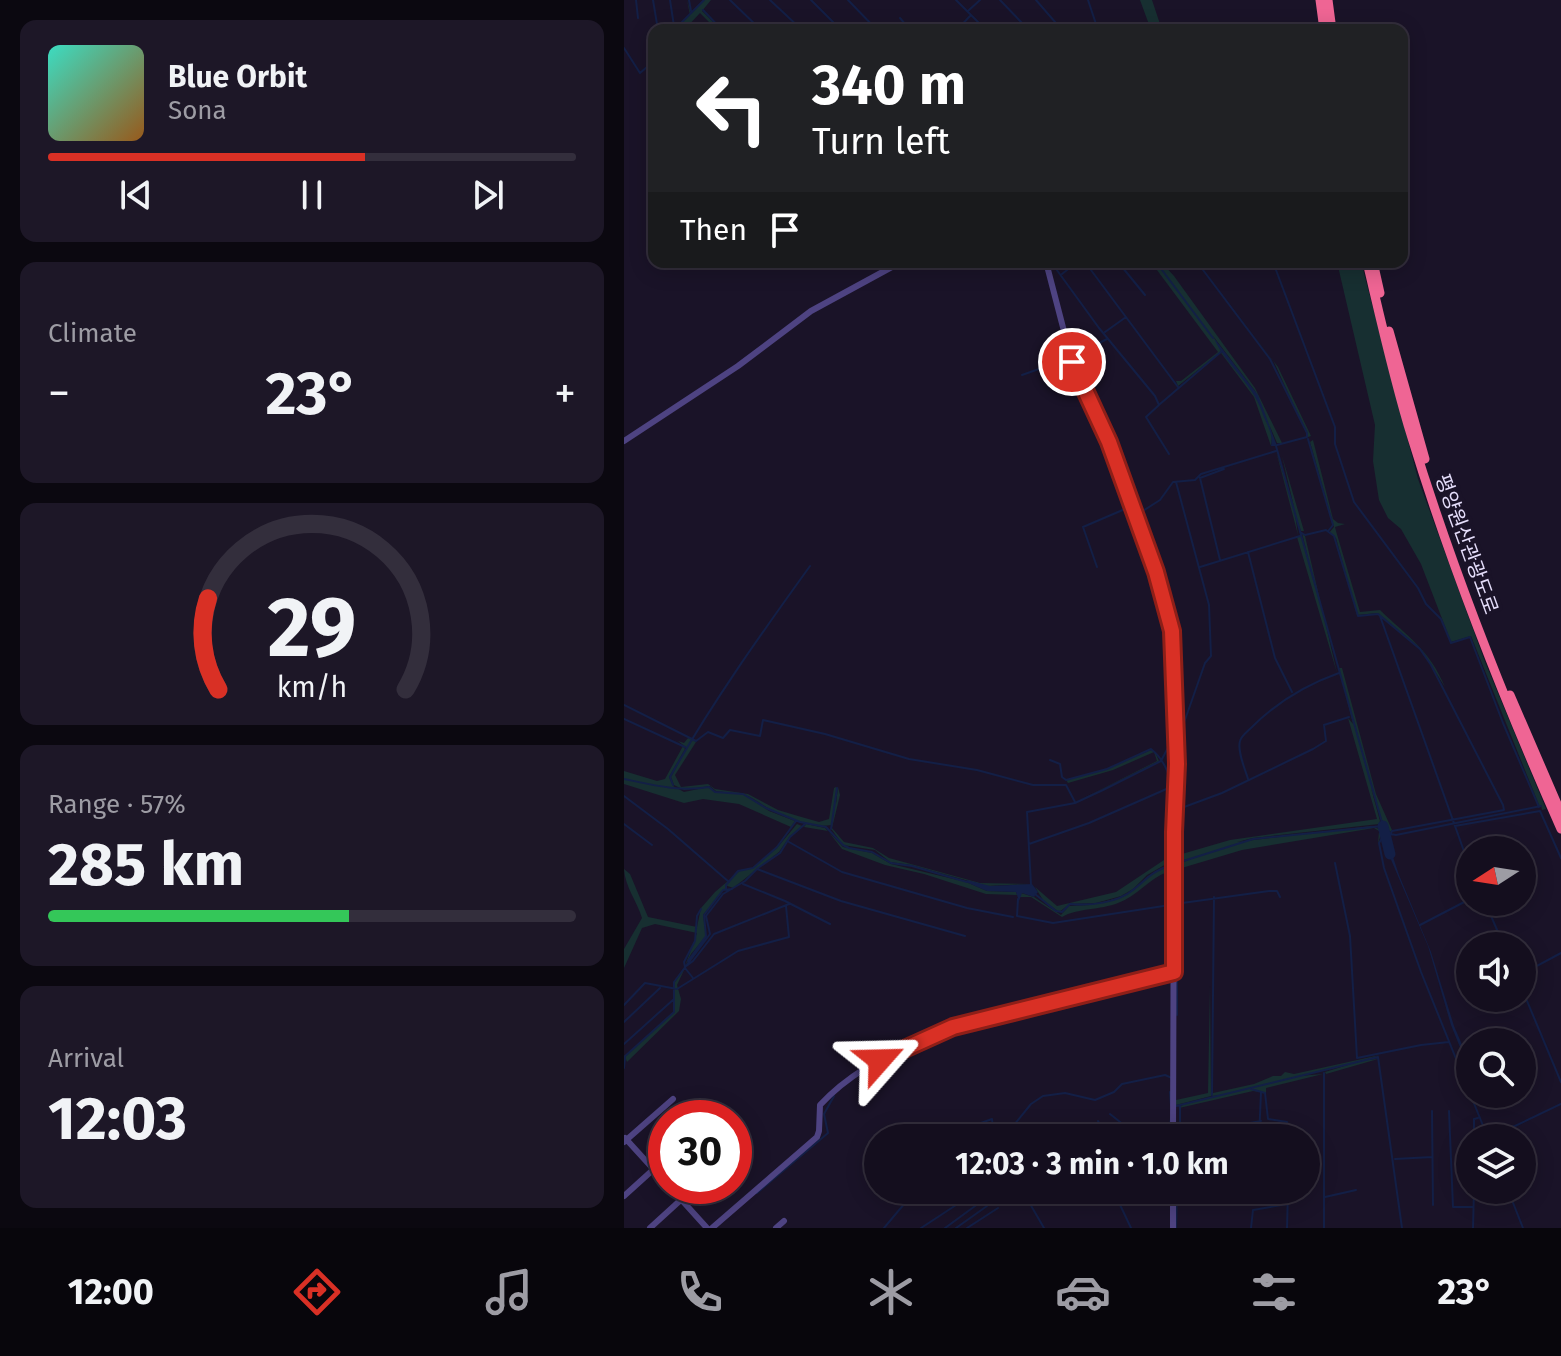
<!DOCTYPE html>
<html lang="en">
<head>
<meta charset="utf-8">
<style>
	:root { --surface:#140e1e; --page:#1d1727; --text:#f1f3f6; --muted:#9d9ca4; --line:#332e3c; --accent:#d93025 }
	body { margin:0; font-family:"Fira Sans","Noto Sans KR",sans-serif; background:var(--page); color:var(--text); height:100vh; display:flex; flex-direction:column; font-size:30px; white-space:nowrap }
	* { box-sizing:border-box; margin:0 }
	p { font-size:26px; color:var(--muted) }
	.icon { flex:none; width:44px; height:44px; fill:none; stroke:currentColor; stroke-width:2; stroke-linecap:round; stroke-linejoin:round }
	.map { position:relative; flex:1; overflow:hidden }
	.drawer { display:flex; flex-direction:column; gap:20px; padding:20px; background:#0b0810; width:624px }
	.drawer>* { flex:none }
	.guide { position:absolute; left:24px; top:24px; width:760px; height:244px; border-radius:16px; box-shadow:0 4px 20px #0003,0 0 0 2px var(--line); background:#202124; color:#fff; overflow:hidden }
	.needle { width:52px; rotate:258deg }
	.fabs { position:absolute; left:832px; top:836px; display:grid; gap:16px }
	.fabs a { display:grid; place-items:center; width:80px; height:80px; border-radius:50%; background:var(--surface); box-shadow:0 4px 20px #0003,0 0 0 2px var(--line); font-size:40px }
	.speed { position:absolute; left:24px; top:1100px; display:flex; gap:16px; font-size:40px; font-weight:700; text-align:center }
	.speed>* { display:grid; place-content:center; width:104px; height:104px; border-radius:50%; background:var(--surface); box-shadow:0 4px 20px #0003,0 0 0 2px var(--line); line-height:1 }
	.speed .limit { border:12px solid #d22; background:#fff; color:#111 }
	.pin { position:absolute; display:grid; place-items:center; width:68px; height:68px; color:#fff; margin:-34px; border:4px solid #fff; border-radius:50%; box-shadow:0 2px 8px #0007 }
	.me { position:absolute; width:88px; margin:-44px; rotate:65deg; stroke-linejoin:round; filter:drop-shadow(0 0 6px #0008) }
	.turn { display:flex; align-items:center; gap:28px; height:168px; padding:0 32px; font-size:36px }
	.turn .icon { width:104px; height:104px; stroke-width:2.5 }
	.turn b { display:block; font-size:56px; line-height:68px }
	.then { display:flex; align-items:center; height:76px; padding:0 32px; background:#0003; gap:16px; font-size:30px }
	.big { font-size:60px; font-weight:700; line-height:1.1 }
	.drawer .tile { flex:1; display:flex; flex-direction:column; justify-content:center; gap:12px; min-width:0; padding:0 28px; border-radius:16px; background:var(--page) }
	.drawer .dial { align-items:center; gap:0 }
	.dial svg { height:208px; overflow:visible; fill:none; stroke:var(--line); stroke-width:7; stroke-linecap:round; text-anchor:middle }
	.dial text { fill:var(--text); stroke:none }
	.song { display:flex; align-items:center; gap:24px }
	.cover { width:96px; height:96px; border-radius:12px; background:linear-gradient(135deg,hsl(170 70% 55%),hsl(30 70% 35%)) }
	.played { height:8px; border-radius:4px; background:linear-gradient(90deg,var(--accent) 60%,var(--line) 60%) }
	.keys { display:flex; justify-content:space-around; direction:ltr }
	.heat { display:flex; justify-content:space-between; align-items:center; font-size:44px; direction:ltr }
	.charge { height:12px; border-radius:6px; background:linear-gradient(90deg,#34c759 57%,var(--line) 0) }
	.trip { position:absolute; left:240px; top:1124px; width:456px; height:80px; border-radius:40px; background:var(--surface); box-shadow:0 4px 20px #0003,0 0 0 2px var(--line); font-weight:700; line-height:80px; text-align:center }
	.menu { display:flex; height:128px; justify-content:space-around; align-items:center; background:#08060c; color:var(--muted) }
	.menu .icon { width:56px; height:56px }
	.menu .selected { color:var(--accent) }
	.menu b { font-size:36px; color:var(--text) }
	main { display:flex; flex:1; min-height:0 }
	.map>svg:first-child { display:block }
</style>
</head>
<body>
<main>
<section class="drawer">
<div class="tile">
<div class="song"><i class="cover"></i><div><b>Blue Orbit</b><p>Sona</p></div></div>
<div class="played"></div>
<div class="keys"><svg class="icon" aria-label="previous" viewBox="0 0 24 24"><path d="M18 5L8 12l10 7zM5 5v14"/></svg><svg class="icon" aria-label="pause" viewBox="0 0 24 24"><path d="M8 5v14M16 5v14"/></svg><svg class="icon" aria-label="next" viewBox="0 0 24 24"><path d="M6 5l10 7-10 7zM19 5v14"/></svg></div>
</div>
<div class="tile"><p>Climate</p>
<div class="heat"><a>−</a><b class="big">23°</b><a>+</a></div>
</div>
<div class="tile dial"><svg viewBox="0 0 100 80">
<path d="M14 69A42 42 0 1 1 86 69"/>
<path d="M14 69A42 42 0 0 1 10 34" stroke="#d93025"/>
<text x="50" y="56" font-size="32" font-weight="700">29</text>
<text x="50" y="72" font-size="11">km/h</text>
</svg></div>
<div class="tile"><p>Range · 57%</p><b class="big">285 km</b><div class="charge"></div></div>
<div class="tile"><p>Arrival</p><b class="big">12:03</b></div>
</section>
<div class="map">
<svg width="937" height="1228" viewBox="0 0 937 1228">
	<rect width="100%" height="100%" fill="#1a1328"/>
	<!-- green -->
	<path fill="#172f31" d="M 63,0 L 67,14 L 80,0 L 87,0 L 78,11 L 97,30 L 93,30 L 76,13 L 61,29 L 51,30 L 66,15 Z
		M 516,0 L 528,0 L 538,30 L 527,30 Z
		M 527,262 L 537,262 L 550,276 L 631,388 L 658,443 L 653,443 L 631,391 L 589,336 L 598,351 L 554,386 L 552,381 L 557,381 L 594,352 Z
		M 713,262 L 737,262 L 794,479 L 861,662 L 922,809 L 918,810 L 917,805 L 915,805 L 847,636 L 827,642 L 797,564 L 777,529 L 764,518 L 755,500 L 749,461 L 751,425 Z
		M 598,294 L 654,367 L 687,436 L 684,437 L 650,362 Z
		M 599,352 C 616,373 654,418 647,446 L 630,397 L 597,353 Z
		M 689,440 L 709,519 L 714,523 L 721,524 L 711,527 L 712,531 L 736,612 L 756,610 C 784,637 805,649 821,687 L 797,649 L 754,613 L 733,615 L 712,538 L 705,533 L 710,527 L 686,442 Z
		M 652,451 L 670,507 L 658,456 L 680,531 L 677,531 L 671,514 L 674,535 Z
		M 678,533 L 681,536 L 713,673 L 673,537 L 677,536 L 685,562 Z
		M 715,668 L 718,668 L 752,794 L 768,830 L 766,832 L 759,823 L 747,788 L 756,821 L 755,824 L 629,838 L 613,842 L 747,826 L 758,830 L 754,844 L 755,831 L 750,828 L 618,850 L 551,870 L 551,865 L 570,858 L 554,861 L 551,856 L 606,840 L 753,819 L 724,718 L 729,724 Z
		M 64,738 L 68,739 L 64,746 L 69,740 L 72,742 L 51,775 L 57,787 L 84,784 L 91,789 L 124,794 L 154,810 L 174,816 L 195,822 L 205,819 L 210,788 L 212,787 L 212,804 L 214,787 L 216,795 L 208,828 L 220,842 L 249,848 L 265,858 L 356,883 L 406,884 L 363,886 L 287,865 L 266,862 L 251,850 L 219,845 L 208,830 L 207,825 C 188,829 161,817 144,808 C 136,804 130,798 121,795 L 145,811 L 171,821 L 167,827 L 115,804 L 79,799 L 60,803 L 0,784 L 0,771 L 33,781 L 41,779 L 59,746 L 61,749 L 45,777 L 49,786 L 60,792 L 84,787 L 91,792 L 116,794 L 92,791 L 86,786 L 60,790 L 50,785 L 47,777 L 63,748 L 54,741 L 60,743 Z
		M 527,750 L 531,752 L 535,761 L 452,802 L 533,761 L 530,752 L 489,770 L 444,783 L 442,780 L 483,769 Z
		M 546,823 L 544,863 L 523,875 L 509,889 L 497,896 L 472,903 L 446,904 L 435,912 L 419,900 L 411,887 L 433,906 L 492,892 L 540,860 Z
		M 173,824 L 178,826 L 166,836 L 155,852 L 109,888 L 101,885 L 101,889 L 79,915 L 82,936 L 67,954 L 61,966 L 73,933 L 31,924 L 18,928 L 0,968 L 0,949 L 18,918 C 13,901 1,887 0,869 L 6,874 L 24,917 L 73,927 L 77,908 L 91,892 L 117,870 L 129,868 L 153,848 Z
		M 182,824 L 201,828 L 219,847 L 248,853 L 267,864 L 342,882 L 363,891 L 392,892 L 393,895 L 362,894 L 300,874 L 261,865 L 218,849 L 204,831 L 180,827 Z
		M 545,866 L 543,872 C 525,879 513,896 494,903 C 477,910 453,908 438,917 L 407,897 L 396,897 L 397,893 L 410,897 L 437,915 L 445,906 L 466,905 L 498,897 L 510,890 L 524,876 Z
		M 61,968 L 53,985 L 57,999 L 55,1011 L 3,1062 L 1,1057 L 50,1012 L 51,982 Z
		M 586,986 L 587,1096 L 552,1105 L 552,1100 L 584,1093 Z
		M 756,1055 L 741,1060 L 754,1059 L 702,1074 L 701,1072 L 727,1064 L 675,1076 L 699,1074 L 642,1088 L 642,1093 L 629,1091 L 555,1108 L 560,1104 L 597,1095 L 588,1096 L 589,1093 L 630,1084 L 649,1076 L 657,1076 L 661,1072 L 670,1074 Z"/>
	<!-- water -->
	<path fill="#131f46" d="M 590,338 L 634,395 L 653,446 L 647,446 C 650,433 641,422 638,412 C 628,382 599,362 590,338 Z
		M 767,839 L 765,845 L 775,875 L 807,952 L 830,1026 L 846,1063 L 846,1072 L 827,1025 L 804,946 L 759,841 Z
		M 343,880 L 366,886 L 408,884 L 414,892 L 410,897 L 398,893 L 395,901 L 392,892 L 363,891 L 342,882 Z"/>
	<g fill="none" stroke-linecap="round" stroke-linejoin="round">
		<!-- stream -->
		<path stroke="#131f46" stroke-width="2" d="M 12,0 L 14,18
			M 29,0 L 34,30
			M 46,0 L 50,26
			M 65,0 L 67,11
			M 106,0 L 137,30
			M 146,0 L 178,30
			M 187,0 L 217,30
			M 224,0 L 253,30
			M 332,0 L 362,30
			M 376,0 L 399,24
			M 412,0 L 438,30
			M 464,0 L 474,30
			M 79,10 L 98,30
			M 344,11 L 356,0
			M 276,18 L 286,30
			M 50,30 L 80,0
			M 333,30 L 346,16
			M 0,48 L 16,73 L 30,61
			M 427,262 L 475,328 L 531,396 L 535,405 L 522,417 L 545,454
			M 461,262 L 554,387
			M 494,262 L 521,295
			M 532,262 L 589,338
			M 573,262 L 646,359 L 683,433 L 683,437 L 653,445
			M 649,262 L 711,427 L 711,444 L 730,502 L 794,588 L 802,604 L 817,619 L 827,643 L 846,637 L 879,723 L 915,807
			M 438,274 L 453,262
			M 481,332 L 502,317
			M 450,356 L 483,339
			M 398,375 L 443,359
			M 536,404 L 598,351
			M 684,439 L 709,525 L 705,530
			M 514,514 L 536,500 L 549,482 L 571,480 L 577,474 L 652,451
			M 676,532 L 681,535 L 702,530 L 710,536 L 734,616 L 754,614 L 796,649 L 807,665 L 879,805 L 880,810 L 768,831 L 766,835
			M 624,552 L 651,658 L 668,692
			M 596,560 L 576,478 L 600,469
			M 473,567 L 459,527 L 501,509 L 504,509 L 509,516
			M 576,567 L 676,536
			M 756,616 L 846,868
			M 0,705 L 72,741 L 84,732 L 99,738 L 106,730 L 136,736 L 139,720 L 201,734 L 285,759 L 353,770 L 409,785 L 442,785 L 451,802
			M 0,719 L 61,747
			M 426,760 L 436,764 L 438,777 L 442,780 L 483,769 L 527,749 C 541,760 548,779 549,796
			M 0,779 C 29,785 56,792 85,787 L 91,792 L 119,794 L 142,808 L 176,822 L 202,827 L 219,845 L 225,848 L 248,852 L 267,863 L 288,866 L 343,882
			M 624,779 C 621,769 613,751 616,741 C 617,736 624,731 628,727 C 653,702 681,685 715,673
			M 49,785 L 46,777 C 87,704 137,634 186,566
			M 0,796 L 44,829 L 105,882
			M 552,810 L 598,793 L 689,749 L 702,741 L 700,725 L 725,717
			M 0,824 L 28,845
			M 831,826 L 916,811 L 937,858
			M 207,829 L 213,788
			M 547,832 L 548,806
			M 165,842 L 218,872 L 343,908 L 389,917
			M 405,844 L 465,823 L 547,787
			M 553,863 L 629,839 L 759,826 L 652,446
			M 711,863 L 726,936 L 733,1058 L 797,1045 L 825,1042
			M 545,864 L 547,846
			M 133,869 L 217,901 L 341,936
			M 119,884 L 161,901 L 206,924
			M 407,885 L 403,812 L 451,803 L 479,790 L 537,761 L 549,738 L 556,734 L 581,663 L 587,656 L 585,605 L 552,482
			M 102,889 L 102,885 L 114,871 L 129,868 L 153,847 L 172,821
			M 411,894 L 432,911 L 438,912 L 446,904 C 466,906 493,903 509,890 C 524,878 527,872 547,865
			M 394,899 L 393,916 L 429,923 L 546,905
			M 861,902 L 880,946
			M 551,904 L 645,891 L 653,891 L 656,897
			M 77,909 L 73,916 L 71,941 L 60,962 L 61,967 L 69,961 L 90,934 L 165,904
			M 796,925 L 846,899
			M 553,938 L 553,1015
			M 64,961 L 82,936 L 80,915 L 99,890 L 108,889
			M 61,968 L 69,978
			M 898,974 L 937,953
			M 898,989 L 937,1082
			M 0,1005 L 21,983 L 53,989 L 114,951 L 165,937 L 162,906
			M 0,1022 L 36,988
			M 0,1044 L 50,999
			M 0,1057 L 50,1012 L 50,982 L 86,934 L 82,916 L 99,894 L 121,881 L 134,868 L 156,853 L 166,837 L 181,824
			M 0,1068 L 1,1058
			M 247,1069 L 317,1036
			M 627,1089 L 641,1093 L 644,1119 L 663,1122 L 662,1138
			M 546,1092 L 547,1105
			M 588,1095 L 590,897
			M 552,1106 L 754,1057 L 778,1228
			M 556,1106 L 556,1138
			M 808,1111 L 809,1205
			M 825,1111 L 829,1207 L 849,1207
			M 486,1114 L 515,1137
			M 474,1121 L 484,1138
			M 369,1124 L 390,1125 L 407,1104 L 419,1096 L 441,1093 L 471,1100 L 490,1092 L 498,1084 L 541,1075 L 548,1078
			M 872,1131 L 891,1126 L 937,1104
			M 555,1136 L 637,1121
			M 348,1138 L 354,1124 L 368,1119 L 370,1138
			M 504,1138 L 523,1138
			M 544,1138 L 547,1119
			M 612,1138 L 635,1134
			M 635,1138 L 637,1092
			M 850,1138 L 850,1119 L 854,1118
			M 864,1138 L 797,972 L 760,868 L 755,843 L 761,833 L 772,835 L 917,806
			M 771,1159 L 808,1157
			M 398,1190 L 420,1228
			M 489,1190 L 507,1228
			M 884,1190 L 899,1228
			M 133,1193 L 204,1133 L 200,1114 L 210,1096
			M 701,1197 L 732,1190
			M 260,1228 L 292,1190
			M 297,1228 L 355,1190
			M 321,1228 L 362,1198
			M 332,1228 L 363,1206
			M 343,1228 L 374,1208
			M 552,1228 L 553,1190
			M 627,1228 L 629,1210 L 663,1204
			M 663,1228 L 664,1190
			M 700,1228 L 700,1073
			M 849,1228 L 850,1190"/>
		<!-- river -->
		<path stroke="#131f46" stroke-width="11" d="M 759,826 L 766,854"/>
		<!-- minor -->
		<path stroke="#4e4382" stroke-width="6" d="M 422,262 L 448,362 L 485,442 L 532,572 L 548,631 L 553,764 L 550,832 L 549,1138
			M 0,441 L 114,366 L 187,311 L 277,262
			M 1,1138 L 42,1183
			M 0,1142 L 49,1099
			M 45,1186 L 83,1228
			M 0,1196 L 42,1158
			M 26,1228 L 72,1186
			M 88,1228 L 193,1137 L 195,1131 L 196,1105 C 256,1040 360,1019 444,999 C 479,990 514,980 550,972
			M 152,1228 L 160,1221
			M 549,1228 L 549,1190"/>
		<!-- highway -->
		<path stroke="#ef6594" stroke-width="9" d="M 696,0 L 700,30
			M 704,0 L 708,30
			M 743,262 C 757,321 770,380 788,438 C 829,572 881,702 937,829
			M 749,262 L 756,293
			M 765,331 L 801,459
			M 886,695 L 937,813"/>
	</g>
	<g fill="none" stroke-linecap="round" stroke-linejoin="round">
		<defs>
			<path id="route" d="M 256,1060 L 329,1027 L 550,972 L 550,832 L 553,764 L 548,631 L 532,572 L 485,442 L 448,362"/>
		</defs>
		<!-- route casing -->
		<use href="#route" stroke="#8d1f18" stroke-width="20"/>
		<!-- route -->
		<use href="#route" stroke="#d93025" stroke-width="14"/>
	</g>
	<g text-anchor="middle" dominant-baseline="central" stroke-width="8" stroke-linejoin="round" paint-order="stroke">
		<!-- street labels -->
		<g font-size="20" fill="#e5defb" stroke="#1a1328">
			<text transform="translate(843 544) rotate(70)">평양원산관광도로</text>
		</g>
	</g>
</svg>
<div class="fabs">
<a><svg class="needle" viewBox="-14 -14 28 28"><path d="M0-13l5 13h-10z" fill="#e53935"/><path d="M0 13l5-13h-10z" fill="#9d9ca4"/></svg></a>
<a><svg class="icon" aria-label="sound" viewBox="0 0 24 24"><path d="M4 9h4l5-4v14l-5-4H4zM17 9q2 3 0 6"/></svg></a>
<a><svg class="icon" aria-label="search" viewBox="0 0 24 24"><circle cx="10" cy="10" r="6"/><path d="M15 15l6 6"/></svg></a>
<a><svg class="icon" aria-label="layers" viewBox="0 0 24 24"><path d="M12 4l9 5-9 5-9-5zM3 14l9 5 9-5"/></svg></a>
</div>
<div class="speed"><div class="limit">30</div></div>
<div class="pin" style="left:448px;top:362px;background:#d93025"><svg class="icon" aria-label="arrive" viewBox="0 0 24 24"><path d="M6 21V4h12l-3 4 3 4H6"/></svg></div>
<svg class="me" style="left:256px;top:1060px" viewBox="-20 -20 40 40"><path d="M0-17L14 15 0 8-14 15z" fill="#d93025" stroke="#fff" stroke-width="4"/></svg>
<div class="trip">12:03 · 3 min · 1.0 km</div>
<div class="guide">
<div class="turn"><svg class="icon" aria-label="left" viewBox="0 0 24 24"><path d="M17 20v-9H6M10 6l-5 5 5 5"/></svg><div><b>340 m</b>Turn left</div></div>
<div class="then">Then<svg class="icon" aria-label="arrive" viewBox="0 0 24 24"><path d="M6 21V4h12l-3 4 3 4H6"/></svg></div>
</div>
</div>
</main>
<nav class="menu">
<b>12:00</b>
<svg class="icon selected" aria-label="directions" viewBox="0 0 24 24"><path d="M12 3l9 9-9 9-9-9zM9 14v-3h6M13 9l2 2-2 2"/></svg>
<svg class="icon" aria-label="music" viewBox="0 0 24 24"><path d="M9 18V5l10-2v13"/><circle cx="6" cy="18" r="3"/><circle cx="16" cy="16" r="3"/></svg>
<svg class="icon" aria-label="phone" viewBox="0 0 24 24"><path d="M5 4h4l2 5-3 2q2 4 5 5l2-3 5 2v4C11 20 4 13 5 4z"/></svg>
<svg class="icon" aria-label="climate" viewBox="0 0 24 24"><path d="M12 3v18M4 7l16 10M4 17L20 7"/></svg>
<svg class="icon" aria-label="car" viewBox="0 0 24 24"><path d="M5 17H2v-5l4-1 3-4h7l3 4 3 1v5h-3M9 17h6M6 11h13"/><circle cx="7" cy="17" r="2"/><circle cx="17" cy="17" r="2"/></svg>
<svg class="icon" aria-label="filters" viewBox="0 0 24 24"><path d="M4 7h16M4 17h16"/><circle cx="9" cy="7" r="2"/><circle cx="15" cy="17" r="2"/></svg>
<b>23°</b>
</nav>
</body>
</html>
